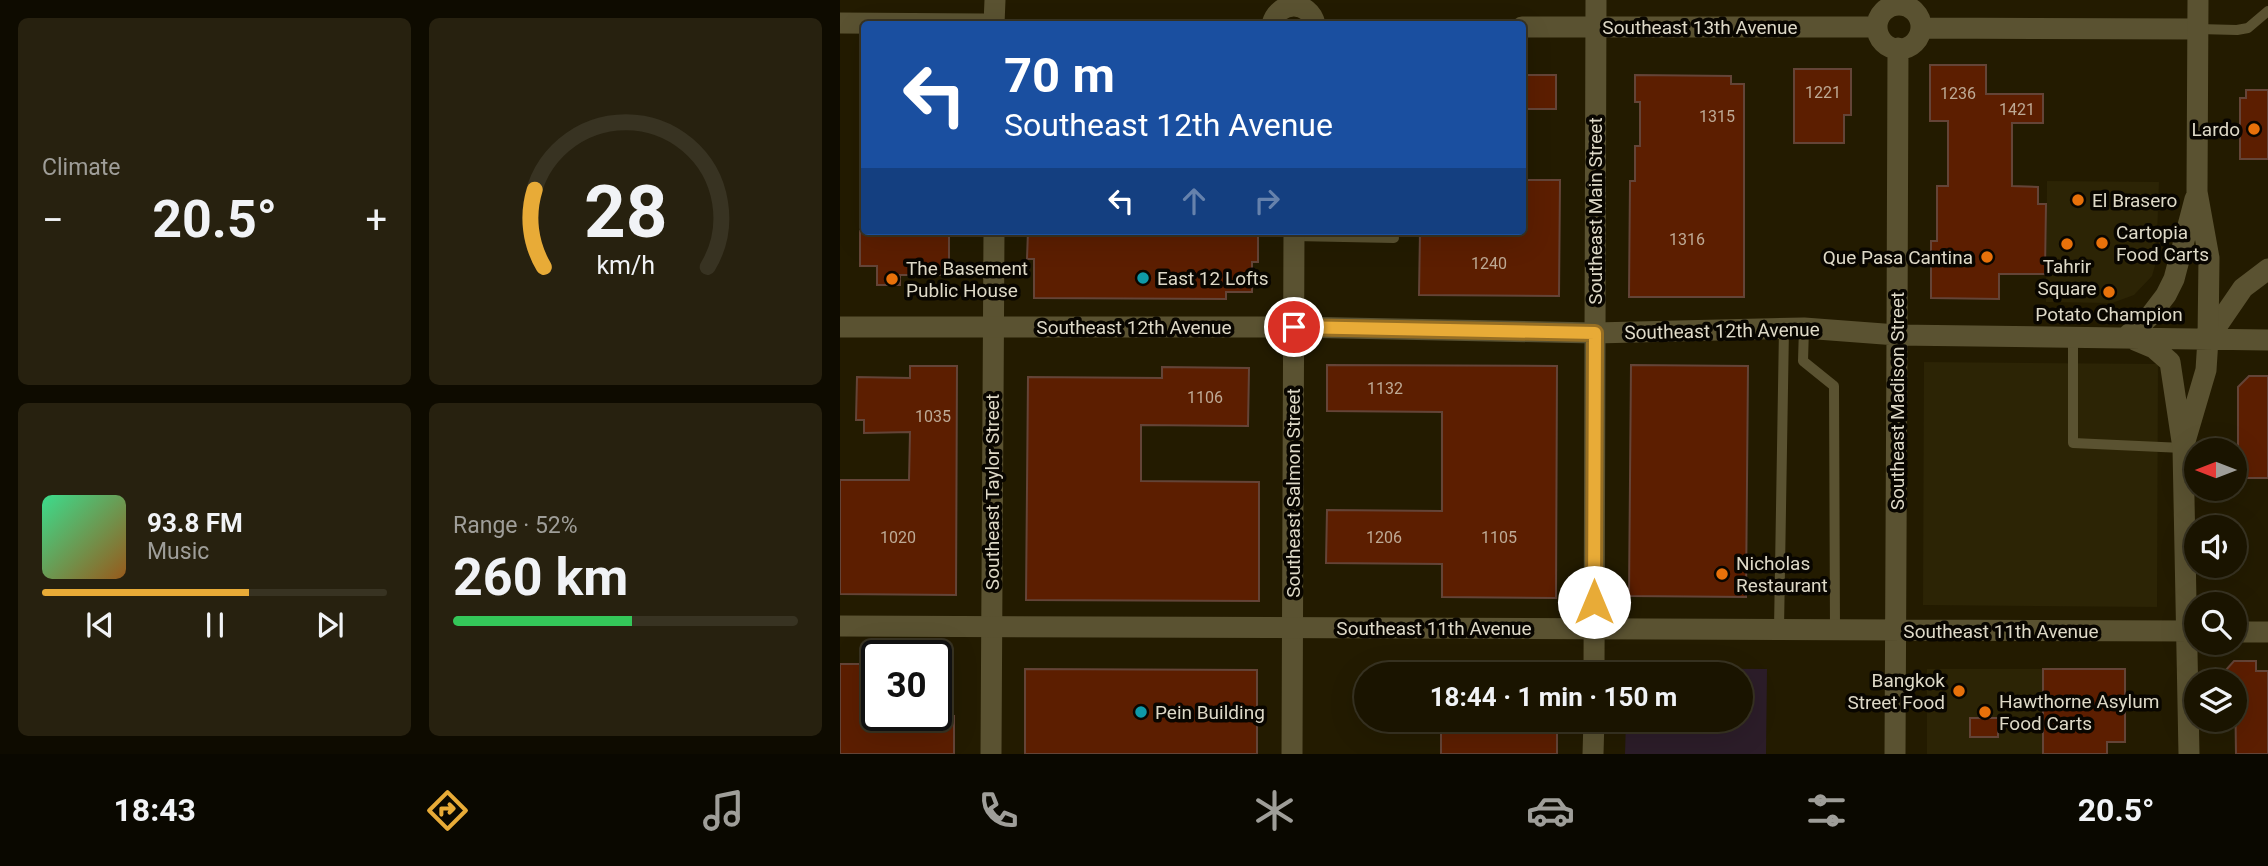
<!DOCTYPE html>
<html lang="en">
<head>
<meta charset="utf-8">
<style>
	:root { --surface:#1a1400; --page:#27210f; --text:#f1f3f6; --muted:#9f9e99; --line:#383322; --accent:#e8ab37 }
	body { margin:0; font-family:Roboto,sans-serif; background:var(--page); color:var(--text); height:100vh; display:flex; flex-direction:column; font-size:26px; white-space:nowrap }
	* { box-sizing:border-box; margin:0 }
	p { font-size:23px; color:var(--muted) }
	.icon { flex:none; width:38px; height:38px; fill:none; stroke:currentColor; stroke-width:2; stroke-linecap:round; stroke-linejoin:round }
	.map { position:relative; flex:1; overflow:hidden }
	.sheet { display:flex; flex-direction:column; gap:18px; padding:18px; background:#0e0b00; width:840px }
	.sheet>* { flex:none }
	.hud { position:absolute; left:21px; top:21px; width:665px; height:214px; border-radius:7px; box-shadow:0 7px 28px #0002,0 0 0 2px var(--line); background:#1a4fa0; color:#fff; overflow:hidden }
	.needle { width:46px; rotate:270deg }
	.controls { position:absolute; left:1344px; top:438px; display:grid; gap:14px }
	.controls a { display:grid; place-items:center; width:63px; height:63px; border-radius:50%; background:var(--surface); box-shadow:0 7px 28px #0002,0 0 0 2px var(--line); font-size:35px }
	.speed { position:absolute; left:21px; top:640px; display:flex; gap:14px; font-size:35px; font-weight:700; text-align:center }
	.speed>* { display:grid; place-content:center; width:91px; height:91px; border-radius:50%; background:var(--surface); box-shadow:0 7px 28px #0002,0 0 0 2px var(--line); line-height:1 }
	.speed .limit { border:4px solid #111; border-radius:10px; background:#fff; color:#111 }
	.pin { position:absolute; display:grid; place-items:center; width:60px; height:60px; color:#fff; margin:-30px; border:4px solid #fff; border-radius:50%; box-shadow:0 2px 7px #0007 }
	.me { position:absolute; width:77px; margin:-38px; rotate:0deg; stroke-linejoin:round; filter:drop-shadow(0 0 5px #0008) }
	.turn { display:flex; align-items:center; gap:24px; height:147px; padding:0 28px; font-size:32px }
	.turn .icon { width:91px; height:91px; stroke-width:2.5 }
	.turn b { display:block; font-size:49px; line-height:60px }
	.lanes { display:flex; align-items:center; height:66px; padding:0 28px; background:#0003; justify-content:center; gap:35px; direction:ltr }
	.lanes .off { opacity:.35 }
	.big { font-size:52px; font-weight:700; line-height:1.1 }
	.sheet .widget { flex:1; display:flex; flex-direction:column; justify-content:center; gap:10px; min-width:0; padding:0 24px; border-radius:10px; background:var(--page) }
	.sheet .dial { align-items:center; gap:0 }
	.dial svg { height:182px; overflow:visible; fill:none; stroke:var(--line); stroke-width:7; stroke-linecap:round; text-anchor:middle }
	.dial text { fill:var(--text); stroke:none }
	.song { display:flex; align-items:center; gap:21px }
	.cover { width:84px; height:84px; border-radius:10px; background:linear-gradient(135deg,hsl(150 70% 55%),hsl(30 70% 35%)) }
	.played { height:7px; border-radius:4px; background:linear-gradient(90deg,var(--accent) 60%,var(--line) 60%) }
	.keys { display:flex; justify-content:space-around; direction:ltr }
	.heat { display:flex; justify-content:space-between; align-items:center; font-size:38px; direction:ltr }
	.charge { height:10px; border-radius:5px; background:linear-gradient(90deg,#34c759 52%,var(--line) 0) }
	.sheet .tiles { flex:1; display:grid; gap:18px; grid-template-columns:repeat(2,1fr) }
	.trip { position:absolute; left:514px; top:662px; width:399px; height:70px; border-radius:35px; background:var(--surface); box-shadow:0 7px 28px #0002,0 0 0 2px var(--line); font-weight:700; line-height:70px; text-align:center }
	.menu { display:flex; height:112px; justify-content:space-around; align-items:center; background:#0a0800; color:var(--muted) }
	.menu .icon { width:49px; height:49px }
	.menu .current { color:var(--accent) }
	.menu b { font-size:32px; color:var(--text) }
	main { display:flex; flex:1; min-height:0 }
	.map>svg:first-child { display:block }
</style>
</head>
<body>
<main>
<section class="sheet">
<div class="tiles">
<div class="widget"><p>Climate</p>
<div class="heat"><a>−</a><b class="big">20.5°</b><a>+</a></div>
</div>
<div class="widget dial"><svg viewBox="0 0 100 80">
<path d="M14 69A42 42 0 1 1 86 69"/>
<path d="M14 69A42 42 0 0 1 10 35" stroke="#e8ab37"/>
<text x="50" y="56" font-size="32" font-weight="700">28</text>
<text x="50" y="72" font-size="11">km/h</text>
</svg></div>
<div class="widget">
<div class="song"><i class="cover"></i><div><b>93.8 FM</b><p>Music</p></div></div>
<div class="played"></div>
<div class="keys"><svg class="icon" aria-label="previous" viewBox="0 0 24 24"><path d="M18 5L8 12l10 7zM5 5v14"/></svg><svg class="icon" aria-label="pause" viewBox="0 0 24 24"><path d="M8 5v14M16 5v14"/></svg><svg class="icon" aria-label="next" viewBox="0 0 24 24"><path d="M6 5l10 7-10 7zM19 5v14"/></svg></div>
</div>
<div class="widget"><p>Range · 52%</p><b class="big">260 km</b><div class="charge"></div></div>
</div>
</section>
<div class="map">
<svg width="1428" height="754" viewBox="0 0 1428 754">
	<rect width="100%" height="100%" fill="#231b00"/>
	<!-- built -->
	<path fill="#2c2405" d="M 1207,181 L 1319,182 L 1316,262 L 1312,276 L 1294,295 L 1272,303 L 1206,302 Z
		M 1084,362 L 1318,364 L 1317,607 L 1083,605 Z
		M 1087,669 L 1203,669 L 1203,754 L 1087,754 Z"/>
	<!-- industrial -->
	<path fill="#2c1d29" d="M 786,668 L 927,669 L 926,754 L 785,754 L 786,719 L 901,719 L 901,674 L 786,674 Z"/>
	<!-- building -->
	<path fill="#5c1e00" stroke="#644437" stroke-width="2" d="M 1090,65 L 1146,65 L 1146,94 L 1203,94 L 1203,123 L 1172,123 L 1172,186 L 1198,187 L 1198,204 L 1206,204 L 1205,274 L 1159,274 L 1159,299 L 1091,298 L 1091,241 L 1097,241 L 1097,186 L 1108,186 L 1108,121 L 1090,121 Z
		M 954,69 L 1011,69 L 1011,115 L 1004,115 L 1004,143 L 954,143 Z
		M 682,75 L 716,75 L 716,109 L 682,109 Z
		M 795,75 L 891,76 L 891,84 L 904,84 L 904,297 L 789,297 L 790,181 L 795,181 L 795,146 L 800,146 L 800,102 L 795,102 Z
		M 1406,90 L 1428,90 L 1428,159 L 1400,159 L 1400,98 L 1406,98 Z
		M 682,180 L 720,180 L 719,296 L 579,295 L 580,231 L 682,231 Z
		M 20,231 L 109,231 L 109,275 L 60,275 L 60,285 L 37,285 L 37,266 L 20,266 Z
		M 188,231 L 418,231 L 418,262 L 412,262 L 412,292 L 386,292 L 386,299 L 194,298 L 194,259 L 187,259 Z
		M 487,365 L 717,366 L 716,598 L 602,597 L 602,564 L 486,563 L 487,510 L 602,511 L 602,412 L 487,411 Z
		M 791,365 L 908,366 L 906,597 L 789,596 Z
		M 70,366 L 117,366 L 116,595 L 0,594 L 0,480 L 69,480 L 70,432 L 24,433 L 24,420 L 16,420 L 17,377 L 70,378 Z
		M 322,367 L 409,368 L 408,426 L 301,425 L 301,481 L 419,482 L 419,601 L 186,600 L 188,377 L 322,378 Z
		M 1409,376 L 1428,376 L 1428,478 L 1398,478 L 1398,387 Z
		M 1394,661 L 1416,661 L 1416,671 L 1428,671 L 1428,754 L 1396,754 L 1395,681 L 1376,681 Z
		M 0,664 L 37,664 L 37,716 L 114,716 L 114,754 L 0,754 Z
		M 185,669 L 417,670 L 417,754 L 185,754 Z
		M 1203,669 L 1285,669 L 1285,742 L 1267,742 L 1267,754 L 1203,754 Z
		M 1130,718 L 1158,718 L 1158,737 L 1130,737 Z
		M 601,719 L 717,719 L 717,754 L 601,754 Z"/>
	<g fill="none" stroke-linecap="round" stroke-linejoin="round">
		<!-- service -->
		<path stroke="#5a5231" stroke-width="10" d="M 1358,29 L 1397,30 L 1408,28 L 1428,11
			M 454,236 L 554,238
			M 964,328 L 963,361 L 994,386 L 995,630
			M 1233,337 L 1233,443 L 1343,448
			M 939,629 L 944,328"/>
		<!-- minor -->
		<path stroke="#5a5231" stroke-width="21" d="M1037 27a22 22 0 1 1 44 0a22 22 0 1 1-44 0Z
			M 0,23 L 143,24
			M 154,24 L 155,0
			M 432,24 C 439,0 469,0 475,24
			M 682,27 L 1037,27
			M 1081,28 L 1358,29
			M 1057,335 L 1058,48
			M 1368,339 L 1403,288 L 1428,269
			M 754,674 L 756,0
			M 151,754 L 154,231
			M 452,754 L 454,231
			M 753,754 L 754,719"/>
		<!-- secondary -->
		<path stroke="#5a5231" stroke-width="21" d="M 0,327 L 454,327 L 755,333 L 964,328 L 1057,335 L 1428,340
			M 1286,337 L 1310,316 L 1326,295 L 1334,279 L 1355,199
			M 1295,340 L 1314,348 L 1330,362 L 1343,448 L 1349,754
			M 1343,448 L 1366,370 L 1368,339 L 1369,258 L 1357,192 L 1358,0
			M 0,626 L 1356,631
			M 1395,632 L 1428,632
			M 1055,754 L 1057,335"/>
	</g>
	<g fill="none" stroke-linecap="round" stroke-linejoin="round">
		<defs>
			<path id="route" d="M 454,327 L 755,333 L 754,602"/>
		</defs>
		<!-- route casing -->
		<use href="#route" stroke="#976f24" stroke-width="18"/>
		<!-- route -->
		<use href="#route" stroke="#e8ab37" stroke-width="12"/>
	</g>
	<!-- markers -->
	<g fill="#e8710a" stroke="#090600" stroke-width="2.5">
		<circle cx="1414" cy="129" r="7"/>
		<circle cx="1238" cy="200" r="7"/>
		<circle cx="1262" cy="243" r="7"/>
		<circle cx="1227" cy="244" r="7"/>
		<circle cx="1147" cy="257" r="7"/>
		<circle cx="52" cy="279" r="7"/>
		<circle cx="1269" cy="292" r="7"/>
		<circle cx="882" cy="574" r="7"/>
		<circle cx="1119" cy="691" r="7"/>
		<circle cx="1145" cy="712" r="7"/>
	</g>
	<g fill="#0f9aa8" stroke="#090600" stroke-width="2.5">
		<circle cx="303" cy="278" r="7"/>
		<circle cx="301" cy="712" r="7"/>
	</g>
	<g text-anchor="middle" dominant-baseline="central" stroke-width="7" stroke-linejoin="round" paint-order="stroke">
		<!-- number labels -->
		<g font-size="16" fill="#beaa95">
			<text x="983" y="92">1221</text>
			<text x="1118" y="93">1236</text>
			<text x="1177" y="109">1421</text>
			<text x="877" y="116">1315</text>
			<text x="847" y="239">1316</text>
			<text x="649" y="263">1240</text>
			<text x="545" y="388">1132</text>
			<text x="365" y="397">1106</text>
			<text x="93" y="416">1035</text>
			<text x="58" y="537">1020</text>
			<text x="544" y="537">1206</text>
			<text x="659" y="537">1105</text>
		</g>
		<!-- street labels -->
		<g font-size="19" fill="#ded9c7" stroke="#090600">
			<text x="860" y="27">Southeast 13th Avenue</text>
			<text transform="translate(755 211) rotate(-90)">Southeast Main Street</text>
			<text x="294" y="327">Southeast 12th Avenue</text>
			<text transform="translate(882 331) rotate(-1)">Southeast 12th Avenue</text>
			<text transform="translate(1057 401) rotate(-90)">Southeast Madison Street</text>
			<text transform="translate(152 492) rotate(-90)">Southeast Taylor Street</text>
			<text transform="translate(453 493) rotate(-90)">Southeast Salmon Street</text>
			<text x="594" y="628">Southeast 11th Avenue</text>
			<text x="1161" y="631">Southeast 11th Avenue</text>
		</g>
		<!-- poi labels -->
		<g font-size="19" fill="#ded9c7" stroke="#090600" text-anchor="start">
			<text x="1400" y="129" text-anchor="end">Lardo</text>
			<text x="1252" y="200">El Brasero</text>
			<text x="1276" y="232">Cartopia<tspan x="1276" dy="22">Food Carts</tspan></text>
			<text x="1133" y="257" text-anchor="end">Que Pasa Cantina</text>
			<text x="1227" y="266" text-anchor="middle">Tahrir<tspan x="1227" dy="22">Square</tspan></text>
			<text x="66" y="268">The Basement<tspan x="66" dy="22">Public House</tspan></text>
			<text x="317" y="278">East 12 Lofts</text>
			<text x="1269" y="314" text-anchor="middle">Potato Champion</text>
			<text x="896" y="563">Nicholas<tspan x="896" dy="22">Restaurant</tspan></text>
			<text x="1105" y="680" text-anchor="end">Bangkok<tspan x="1105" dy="22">Street Food</tspan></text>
			<text x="1159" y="701">Hawthorne Asylum<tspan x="1159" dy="22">Food Carts</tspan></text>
			<text x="315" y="712">Pein Building</text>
		</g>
	</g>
</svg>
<div class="controls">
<a><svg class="needle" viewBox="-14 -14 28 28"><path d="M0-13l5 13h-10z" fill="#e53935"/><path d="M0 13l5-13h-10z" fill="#9f9e99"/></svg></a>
<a><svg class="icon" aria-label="sound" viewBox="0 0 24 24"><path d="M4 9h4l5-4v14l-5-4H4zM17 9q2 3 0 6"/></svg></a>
<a><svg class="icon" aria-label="search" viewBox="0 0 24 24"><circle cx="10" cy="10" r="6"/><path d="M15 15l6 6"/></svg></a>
<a><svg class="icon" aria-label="layers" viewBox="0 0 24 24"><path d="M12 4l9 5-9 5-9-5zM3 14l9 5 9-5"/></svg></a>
</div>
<div class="speed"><div class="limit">30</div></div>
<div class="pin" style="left:454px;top:327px;background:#d93025"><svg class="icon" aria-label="arrive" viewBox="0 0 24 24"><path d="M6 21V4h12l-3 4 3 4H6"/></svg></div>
<svg class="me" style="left:754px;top:602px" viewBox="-20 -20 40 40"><circle r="19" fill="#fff"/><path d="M0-13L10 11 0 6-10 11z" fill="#e8ab37"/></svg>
<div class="trip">18:44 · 1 min · 150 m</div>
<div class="hud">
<div class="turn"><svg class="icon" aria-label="left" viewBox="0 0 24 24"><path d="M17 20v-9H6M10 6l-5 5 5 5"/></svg><div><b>70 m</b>Southeast 12th Avenue</div></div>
<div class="lanes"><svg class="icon" aria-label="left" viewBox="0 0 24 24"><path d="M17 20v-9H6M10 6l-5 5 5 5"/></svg><svg class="icon off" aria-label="ahead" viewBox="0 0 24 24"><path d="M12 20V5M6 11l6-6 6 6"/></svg><svg class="icon off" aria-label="right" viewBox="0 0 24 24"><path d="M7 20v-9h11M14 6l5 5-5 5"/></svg></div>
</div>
</div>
</main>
<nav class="menu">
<b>18:43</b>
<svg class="icon current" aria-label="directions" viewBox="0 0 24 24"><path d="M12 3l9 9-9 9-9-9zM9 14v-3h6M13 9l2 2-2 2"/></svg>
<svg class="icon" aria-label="music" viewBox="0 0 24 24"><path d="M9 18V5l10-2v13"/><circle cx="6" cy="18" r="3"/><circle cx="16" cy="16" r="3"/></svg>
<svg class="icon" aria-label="phone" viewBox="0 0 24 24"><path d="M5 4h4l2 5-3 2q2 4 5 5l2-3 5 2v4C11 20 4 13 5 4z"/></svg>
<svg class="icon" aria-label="climate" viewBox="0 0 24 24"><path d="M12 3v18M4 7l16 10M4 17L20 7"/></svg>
<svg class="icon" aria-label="car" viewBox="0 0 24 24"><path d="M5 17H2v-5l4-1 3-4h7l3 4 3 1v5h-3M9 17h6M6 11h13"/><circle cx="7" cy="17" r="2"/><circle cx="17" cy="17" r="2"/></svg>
<svg class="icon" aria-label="filters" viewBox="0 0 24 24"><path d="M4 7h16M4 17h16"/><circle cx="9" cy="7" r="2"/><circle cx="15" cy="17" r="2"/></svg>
<b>20.5°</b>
</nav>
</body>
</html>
